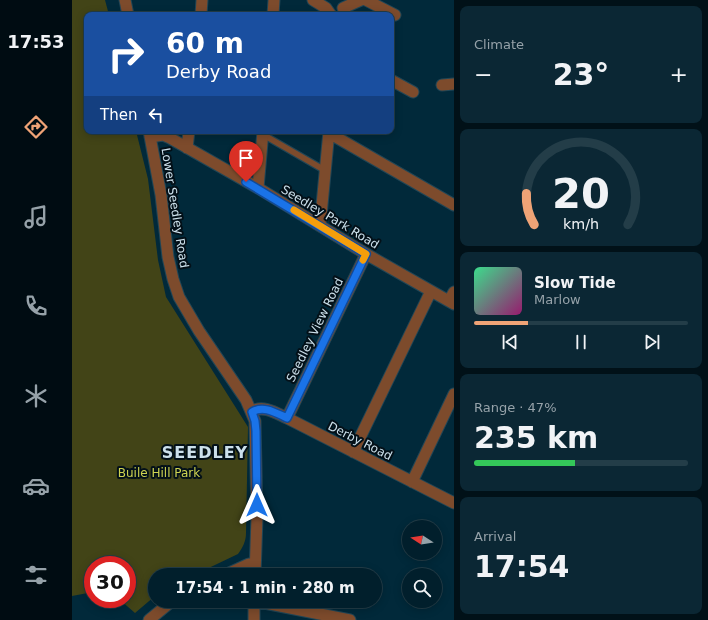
<!DOCTYPE html>
<html lang="en">
<head>
<meta charset="utf-8">
<style>
	:root { --surface:#011f2c; --page:#0b2734; --text:#f1f3f6; --muted:#96a2a9; --line:#233d48; --accent:#efa376 }
	body { margin:0; font-family:"DejaVu Sans",sans-serif; background:var(--page); color:var(--text); height:100vh; display:flex; flex-direction:column; font-size:15px; white-space:nowrap }
	* { box-sizing:border-box; margin:0 }
	p { font-size:13px; color:var(--muted) }
	.icon { flex:none; width:22px; height:22px; fill:none; stroke:currentColor; stroke-width:2; stroke-linecap:round; stroke-linejoin:round }
	.map { position:relative; flex:1; overflow:hidden }
	.sheet { display:flex; flex-direction:column; gap:6px; padding:6px; background:#011118; width:254px }
	.sheet>* { flex:none }
	.banner { position:absolute; left:12px; top:12px; width:310px; height:122px; border-radius:8px; box-shadow:0 2px 10px #0003,0 0 0 1px var(--line); background:#1a4fa0; color:#fff; overflow:hidden }
	.needle { width:26px; rotate:282deg }
	.fabs { position:absolute; left:330px; top:520px; display:grid; gap:8px }
	.fabs a { display:grid; place-items:center; width:40px; height:40px; border-radius:50%; background:var(--surface); box-shadow:0 2px 10px #0003,0 0 0 1px var(--line); font-size:20px }
	.speed { position:absolute; left:12px; top:556px; display:flex; gap:8px; font-size:20px; font-weight:700; text-align:center }
	.speed>* { display:grid; place-content:center; width:52px; height:52px; border-radius:50%; background:var(--surface); box-shadow:0 2px 10px #0003,0 0 0 1px var(--line); line-height:1 }
	.speed .limit { border:6px solid #d22; background:#fff; color:#111 }
	.pin { position:absolute; display:grid; place-items:center; width:34px; height:34px; color:#fff; margin:-41px -17px; border-radius:50% 50% 50% 0; rotate:-45deg; box-shadow:0 0 4px #0007 }
	.pin .icon { rotate:45deg }
	.me { position:absolute; width:44px; margin:-22px; rotate:0deg; stroke-linejoin:round; filter:drop-shadow(0 0 3px #0008) }
	.turn { display:flex; align-items:center; gap:14px; height:84px; padding:0 16px; font-size:18px }
	.turn .icon { width:52px; height:52px; stroke-width:2.5 }
	.turn b { display:block; font-size:28px; line-height:34px }
	.then { display:flex; align-items:center; height:38px; padding:0 16px; background:#0003; gap:8px; font-size:15px }
	.big { font-size:30px; font-weight:700; line-height:1.1 }
	.sheet .card { flex:1; display:flex; flex-direction:column; justify-content:center; gap:6px; min-width:0; padding:0 14px; border-radius:8px; background:var(--page) }
	.sheet .dial { align-items:center; gap:0 }
	.dial svg { height:104px; overflow:visible; fill:none; stroke:var(--line); stroke-width:7; stroke-linecap:round; text-anchor:middle }
	.dial text { fill:var(--text); stroke:none }
	.song { display:flex; align-items:center; gap:12px }
	.cover { width:48px; height:48px; border-radius:6px; background:linear-gradient(135deg,hsl(150 70% 55%),hsl(320 70% 35%)) }
	.played { height:4px; border-radius:2px; background:linear-gradient(90deg,var(--accent) 25%,var(--line) 25%) }
	.keys { display:flex; justify-content:space-around; direction:ltr }
	.heat { display:flex; justify-content:space-between; align-items:center; font-size:22px; direction:ltr }
	.charge { height:6px; border-radius:3px; background:linear-gradient(90deg,#34c759 47%,var(--line) 0) }
	.trip { position:absolute; left:76px; top:568px; width:234px; height:40px; border-radius:20px; background:var(--surface); box-shadow:0 2px 10px #0003,0 0 0 1px var(--line); font-weight:700; line-height:40px; text-align:center }
	main { display:flex; flex:1; min-height:0 }
	.tabs { display:flex; flex-direction:column; width:72px; justify-content:space-around; align-items:center; background:#000c12; color:var(--muted) }
	.tabs .icon { width:28px; height:28px }
	.tabs .on { color:var(--accent) }
	.tabs b { font-size:18px; color:var(--text) }
	.map>svg:first-child { display:block }
</style>
</head>
<body>
<main>
<nav class="tabs">
<b>17:53</b>
<svg class="icon on" aria-label="directions" viewBox="0 0 24 24"><path d="M12 3l9 9-9 9-9-9zM9 14v-3h6M13 9l2 2-2 2"/></svg>
<svg class="icon" aria-label="music" viewBox="0 0 24 24"><path d="M9 18V5l10-2v13"/><circle cx="6" cy="18" r="3"/><circle cx="16" cy="16" r="3"/></svg>
<svg class="icon" aria-label="phone" viewBox="0 0 24 24"><path d="M5 4h4l2 5-3 2q2 4 5 5l2-3 5 2v4C11 20 4 13 5 4z"/></svg>
<svg class="icon" aria-label="climate" viewBox="0 0 24 24"><path d="M12 3v18M4 7l16 10M4 17L20 7"/></svg>
<svg class="icon" aria-label="car" viewBox="0 0 24 24"><path d="M5 17H2v-5l4-1 3-4h7l3 4 3 1v5h-3M9 17h6M6 11h13"/><circle cx="7" cy="17" r="2"/><circle cx="17" cy="17" r="2"/></svg>
<svg class="icon" aria-label="filters" viewBox="0 0 24 24"><path d="M4 7h16M4 17h16"/><circle cx="9" cy="7" r="2"/><circle cx="15" cy="17" r="2"/></svg>
</nav>
<div class="map">
<svg width="382" height="620" viewBox="0 0 382 620">
	<rect width="100%" height="100%" fill="#01293a"/>
	<!-- green -->
	<path fill="#424417" d="M 0,0 L 33,0 L 37,15 L 15,15 L 15,131 L 64,131 L 76,179 L 86,260 L 94,297 L 176,427 L 174,533 C 174,541 171,547 166,554 L 122,575 L 83,575 L 83,596 L 63,613 L 47,599 L 55,599 L 55,565 L 21,565 L 21,592 L 0,596 Z"/>
	<g fill="none" stroke-linecap="round" stroke-linejoin="round">
		<defs>
			<path id="lane" d="M 190,134 L 254,171"/>
			<path id="street" d="M 53,0 L 56,15
				M 241,0 L 254,8 L 259,15
				M 294,0 L 323,15
				M 271,8 L 289,0
				M 129,15 L 130,0
				M 201,15 L 202,0
				M 319,80 L 341,92
				M 370,85 L 382,84
				M 77,131 L 89,195 L 96,257 L 101,279 L 107,297 L 127,331 L 174,400 L 183,421 L 185,517 L 183,575
				M 257,133 L 382,205
				M 78,137 L 91,135 L 98,138 L 186,188 L 294,254 L 382,304
				M 115,148 L 117,131
				M 186,188 L 191,131
				M 248,226 L 257,131
				M 377,301 L 382,292
				M 180,411 C 192,405 204,413 215,418 L 382,503
				M 215,418 L 294,254
				M 281,452 L 359,291
				M 340,482 L 382,394
				M 153,575 L 177,564 L 183,564
				M 182,601 L 278,620
				M 77,620 L 100,601
				M 182,620 L 182,601"/>
		</defs>
		<!-- lane casing -->
		<use href="#lane" stroke="#214656" stroke-width="8"/>
		<!-- street casing -->
		<use href="#street" stroke="#214656" stroke-width="13"/>
		<!-- lane -->
		<use href="#lane" stroke="#7d4b2c" stroke-width="5.5"/>
		<!-- street -->
		<use href="#street" stroke="#7d4b2c" stroke-width="11"/>
	</g>
	<g fill="none" stroke-linecap="round" stroke-linejoin="round">
		<defs>
			<path id="route" d="M 174,182 L 294,254 L 215,418 C 204,413 192,405 180,412 L 183,421 L 184,431 L 185,505"/>
		</defs>
		<!-- route casing -->
		<use href="#route" stroke="#114b97" stroke-width="10"/>
		<!-- route -->
		<use href="#route" stroke="#1a73e8" stroke-width="7"/>
		<!-- slow -->
		<path stroke="#f59e0b" stroke-width="7" d="M 222,210 L 294,254 L 291,260"/>
	</g>
	<g text-anchor="middle" dominant-baseline="central" stroke-width="4" stroke-linejoin="round" paint-order="stroke">
		<!-- street labels -->
		<g font-size="12" fill="#cce0eb" stroke="#031018">
			<text transform="translate(103 208) rotate(81)">Lower Seedley Road</text>
			<text transform="translate(258 217) rotate(31)">Seedley Park Road</text>
			<text transform="translate(243 330) rotate(-64)">Seedley View Road</text>
			<text transform="translate(288 441) rotate(27)">Derby Road</text>
		</g>
		<!-- park labels -->
		<g font-size="12" fill="#ced351" stroke="#031018">
			<text x="87" y="473">Buile Hill Park</text>
		</g>
		<!-- district labels -->
		<g font-size="16" font-weight="bold" letter-spacing="1" fill="#cce0eb" stroke="#031018">
			<text x="133" y="452">SEEDLEY</text>
		</g>
	</g>
</svg>
<div class="fabs">
<a><svg class="needle" viewBox="-14 -14 28 28"><path d="M0-13l5 13h-10z" fill="#e53935"/><path d="M0 13l5-13h-10z" fill="#96a2a9"/></svg></a>
<a><svg class="icon" aria-label="search" viewBox="0 0 24 24"><circle cx="10" cy="10" r="6"/><path d="M15 15l6 6"/></svg></a>
</div>
<div class="speed"><div class="limit">30</div></div>
<div class="pin" style="left:174px;top:182px;background:#d93025"><svg class="icon" aria-label="arrive" viewBox="0 0 24 24"><path d="M6 21V4h12l-3 4 3 4H6"/></svg></div>
<svg class="me" style="left:185px;top:505px" viewBox="-20 -20 40 40"><path d="M0-17L14 15 0 8-14 15z" fill="#1a73e8" stroke="#fff" stroke-width="4"/></svg>
<div class="trip">17:54 · 1 min · 280 m</div>
<div class="banner">
<div class="turn"><svg class="icon" aria-label="right" viewBox="0 0 24 24"><path d="M7 20v-9h11M14 6l5 5-5 5"/></svg><div><b>60 m</b>Derby Road</div></div>
<div class="then">Then<svg class="icon" aria-label="left" viewBox="0 0 24 24"><path d="M17 20v-9H6M10 6l-5 5 5 5"/></svg></div>
</div>
</div>
<section class="sheet">
<div class="card"><p>Climate</p>
<div class="heat"><a>−</a><b class="big">23°</b><a>+</a></div>
</div>
<div class="card dial"><svg viewBox="0 0 100 80">
<path d="M14 69A42 42 0 1 1 86 69"/>
<path d="M14 69A42 42 0 0 1 8 45" stroke="#efa376"/>
<text x="50" y="56" font-size="32" font-weight="700">20</text>
<text x="50" y="72" font-size="11">km/h</text>
</svg></div>
<div class="card">
<div class="song"><i class="cover"></i><div><b>Slow Tide</b><p>Marlow</p></div></div>
<div class="played"></div>
<div class="keys"><svg class="icon" aria-label="previous" viewBox="0 0 24 24"><path d="M18 5L8 12l10 7zM5 5v14"/></svg><svg class="icon" aria-label="pause" viewBox="0 0 24 24"><path d="M8 5v14M16 5v14"/></svg><svg class="icon" aria-label="next" viewBox="0 0 24 24"><path d="M6 5l10 7-10 7zM19 5v14"/></svg></div>
</div>
<div class="card"><p>Range · 47%</p><b class="big">235 km</b><div class="charge"></div></div>
<div class="card"><p>Arrival</p><b class="big">17:54</b></div>
</section>
</main>
</body>
</html>
